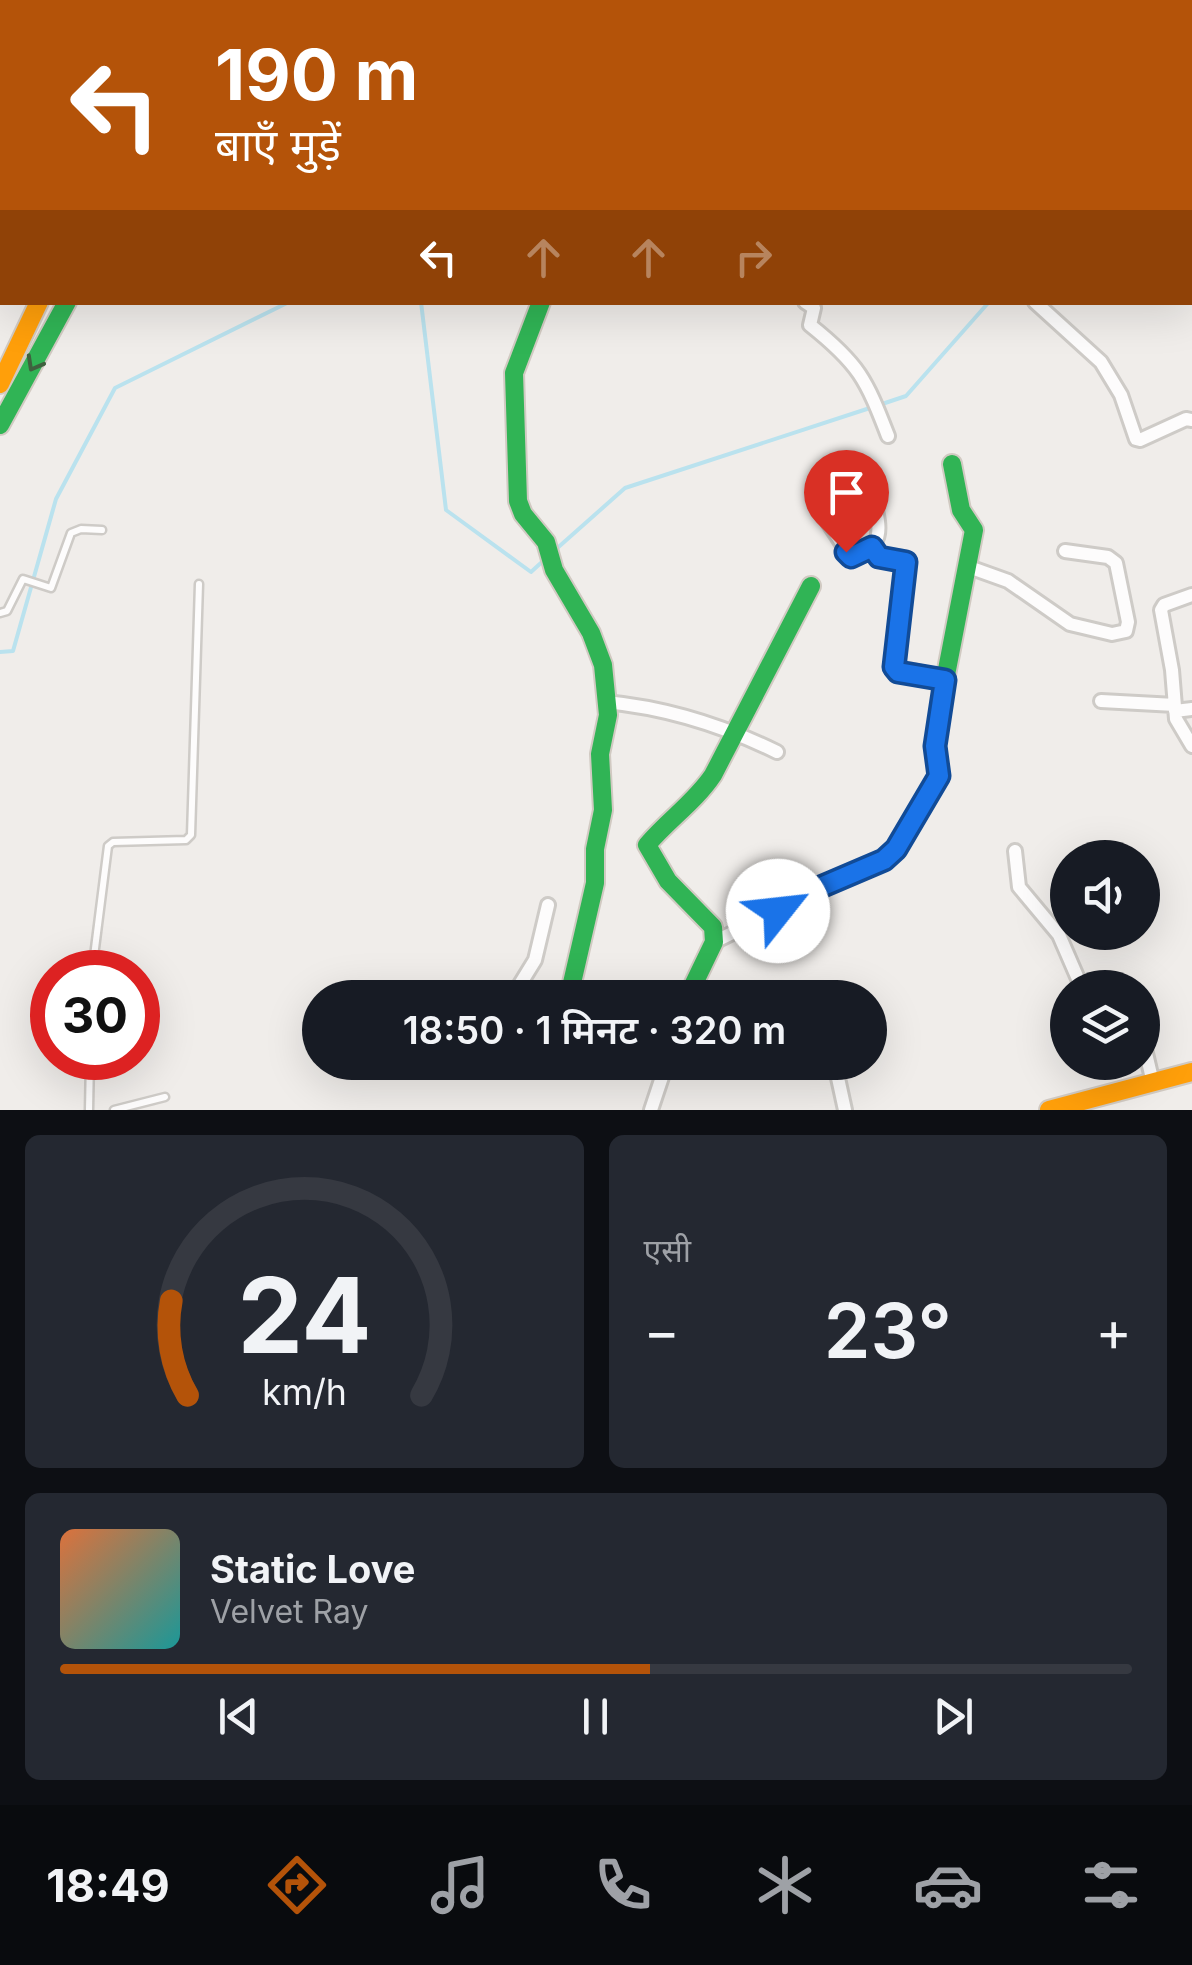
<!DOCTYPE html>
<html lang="hi">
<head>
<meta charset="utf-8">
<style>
	:root { --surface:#171b24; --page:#242831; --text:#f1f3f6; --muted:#9ea1a6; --line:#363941; --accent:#b45309 }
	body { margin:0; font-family:Inter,"Noto Sans Devanagari",sans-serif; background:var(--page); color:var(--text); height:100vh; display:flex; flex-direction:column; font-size:38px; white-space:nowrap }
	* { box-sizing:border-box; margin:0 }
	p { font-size:32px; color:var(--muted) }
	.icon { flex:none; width:55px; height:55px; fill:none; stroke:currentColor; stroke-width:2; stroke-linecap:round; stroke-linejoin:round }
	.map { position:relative; height:1110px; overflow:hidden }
	.details { display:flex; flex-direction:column; gap:25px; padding:25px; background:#0d0f14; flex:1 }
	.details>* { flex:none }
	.hud { position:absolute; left:0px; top:0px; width:1192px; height:305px; box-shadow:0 10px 40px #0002; background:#b45309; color:#fff; overflow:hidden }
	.fabs { position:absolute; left:1050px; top:840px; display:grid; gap:20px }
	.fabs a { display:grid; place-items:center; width:110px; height:110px; border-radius:50%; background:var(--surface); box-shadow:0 10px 40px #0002; font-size:50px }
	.speed { position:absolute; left:30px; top:950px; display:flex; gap:20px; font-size:50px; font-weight:700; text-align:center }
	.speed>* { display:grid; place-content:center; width:130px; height:130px; border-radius:50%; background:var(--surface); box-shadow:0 10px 40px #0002; line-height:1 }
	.speed .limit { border:15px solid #d22; background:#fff; color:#111 }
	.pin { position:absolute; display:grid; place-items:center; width:85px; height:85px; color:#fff; margin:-102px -42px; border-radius:50% 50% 50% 0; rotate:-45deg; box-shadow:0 0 10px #0007 }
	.pin .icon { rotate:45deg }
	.me { position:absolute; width:110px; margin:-55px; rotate:61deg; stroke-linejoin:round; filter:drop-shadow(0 0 8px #0008) }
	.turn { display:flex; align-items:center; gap:35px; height:210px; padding:0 50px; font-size:45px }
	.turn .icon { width:130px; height:130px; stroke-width:2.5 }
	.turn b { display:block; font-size:70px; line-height:85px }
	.lanes { display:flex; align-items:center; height:95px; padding:0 50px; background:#0003; justify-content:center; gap:50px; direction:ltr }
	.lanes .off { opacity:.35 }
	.big { font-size:75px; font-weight:600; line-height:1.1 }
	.details .tile { flex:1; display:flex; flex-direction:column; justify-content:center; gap:15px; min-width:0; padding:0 35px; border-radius:15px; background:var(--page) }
	.details .dial { align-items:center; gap:0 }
	.dial svg { height:260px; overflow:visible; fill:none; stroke:var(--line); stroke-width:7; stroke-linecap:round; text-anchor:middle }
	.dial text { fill:var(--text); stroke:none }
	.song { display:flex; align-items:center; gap:30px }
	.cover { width:120px; height:120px; border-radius:15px; background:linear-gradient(135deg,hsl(20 70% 55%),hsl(180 70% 35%)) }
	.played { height:10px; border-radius:5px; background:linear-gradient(90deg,var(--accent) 55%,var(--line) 55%) }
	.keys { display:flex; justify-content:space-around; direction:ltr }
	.heat { display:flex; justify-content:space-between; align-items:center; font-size:55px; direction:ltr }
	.details .tiles { flex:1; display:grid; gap:25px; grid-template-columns:1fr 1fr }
	.tile:last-child { grid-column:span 2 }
	.trip { position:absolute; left:302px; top:980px; width:585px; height:100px; border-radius:50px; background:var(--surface); box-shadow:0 10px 40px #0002; font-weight:600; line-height:100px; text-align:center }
	.menu { display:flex; height:160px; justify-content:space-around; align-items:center; background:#090b0e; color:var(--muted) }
	.menu .icon { width:70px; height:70px }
	.menu .selected { color:var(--accent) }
	.menu b { font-size:45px; color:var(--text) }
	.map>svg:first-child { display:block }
</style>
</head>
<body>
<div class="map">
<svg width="1192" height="1110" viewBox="0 0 1192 1110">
	<rect width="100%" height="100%" fill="#f0edea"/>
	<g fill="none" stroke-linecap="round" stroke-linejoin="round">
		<!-- stream -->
		<path stroke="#bae2ee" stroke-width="4" d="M 1190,129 L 1192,131
			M 421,302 L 446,510 L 531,572 L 543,561
			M 882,404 L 906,396 L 989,302
			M 554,551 L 625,488 L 873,407
			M 0,652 L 13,651 L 56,499 L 115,388 L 289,302"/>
		<defs>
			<path id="lane" d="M 0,613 L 7,611 L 23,579 L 51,588 L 71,533 L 81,529 L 102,530
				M 92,972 L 108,846 L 113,842 L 186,840 L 191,835 L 199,584
				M 89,1110 L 90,1058
				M 114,1110 L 165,1097"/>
			<path id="street" d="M 579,0 L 584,2
				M 81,2 L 83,0
				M 738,2 L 739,0
				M 833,2 L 834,0
				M 1035,2 L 1035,0
				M 0,6 L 4,0
				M 0,284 L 2,285
				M 805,302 L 814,308 L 810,325 C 859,364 866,379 888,436
				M 1035,302 L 1101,362 L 1121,395 L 1136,439 L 1140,440 L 1186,419 L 1192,420
				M 828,522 L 850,556 C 890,547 878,523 872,491
				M 969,567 L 1008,581 L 1070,624 L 1112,634 L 1126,631 L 1128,622 L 1116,563 L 1108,557 L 1065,551
				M 1192,595 L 1164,605 L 1161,610 L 1172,670 L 1176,719 L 1192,746
				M 1101,701 L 1175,705
				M 606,702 C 668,708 722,725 777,752
				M 1175,711 L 1192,709
				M 1015,851 L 1019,887 L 1059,935 L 1082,988
				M 548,905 L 535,960 L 519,986 L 525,989 L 576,994
				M 714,942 L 891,855 L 939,776 L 935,746 L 945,680
				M 1142,1036 L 1153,1083
				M 838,1078 L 845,1110
				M 651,1110 L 667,1062"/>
			<path id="fast" d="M 186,2 L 187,0
				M 541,302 L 514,373 L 518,501 L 523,514 L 546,542 L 554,570 L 591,633 L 603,665 L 608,715 L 600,754 L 603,810 L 595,849 L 595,883 L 572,983 L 580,998
				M 0,425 L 67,302
				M 872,547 L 879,557 L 903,560 L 906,564 L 894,669 L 945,680 L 974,530 L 961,510 L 952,464
				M 687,998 L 714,942 L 713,927 L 668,881 L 647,845 C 668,820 695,802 713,775 L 811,586"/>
			<path id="slow" d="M 213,2 L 215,0
				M 0,384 L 39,302
				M 1049,1110 L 1192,1072"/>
		</defs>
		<!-- lane casing -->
		<use href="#lane" stroke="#cecbc7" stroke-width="11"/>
		<!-- street casing -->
		<use href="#street" stroke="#cecbc7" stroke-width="18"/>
		<!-- fast casing -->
		<use href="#fast" stroke="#d1cac2" stroke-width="22"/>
		<!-- slow casing -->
		<use href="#slow" stroke="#d1cac2" stroke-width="22"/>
		<!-- lane -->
		<use href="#lane" stroke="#fdfcfc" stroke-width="6"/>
		<!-- street -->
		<use href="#street" stroke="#fdfcfc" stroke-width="12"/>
		<!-- fast -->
		<use href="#fast" stroke="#30b455" stroke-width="18"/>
		<!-- slow -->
		<use href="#slow" stroke="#ff9f0a" stroke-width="18"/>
	</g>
	<!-- one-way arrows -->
	<defs><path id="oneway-chevron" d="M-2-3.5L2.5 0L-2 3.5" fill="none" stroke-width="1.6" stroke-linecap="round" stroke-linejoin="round" transform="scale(2.5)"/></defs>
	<use stroke="#3f613f" href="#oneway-chevron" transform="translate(34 364) rotate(119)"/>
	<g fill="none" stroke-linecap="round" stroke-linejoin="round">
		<defs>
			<path id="route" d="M 778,911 L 816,889 L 884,860 L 896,849 L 939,776 L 935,746 L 945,680 L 898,672 L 894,667 L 906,562 L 879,557 L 872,547 L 851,557 L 846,552"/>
		</defs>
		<!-- route casing -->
		<use href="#route" stroke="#114b97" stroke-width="25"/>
		<!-- route -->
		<use href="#route" stroke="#1a73e8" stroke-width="18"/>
	</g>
</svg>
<div class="fabs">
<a><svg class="icon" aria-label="sound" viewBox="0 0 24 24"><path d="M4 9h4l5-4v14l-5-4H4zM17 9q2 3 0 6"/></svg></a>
<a><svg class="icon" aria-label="layers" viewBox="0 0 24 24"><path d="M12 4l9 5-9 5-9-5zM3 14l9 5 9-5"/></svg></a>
</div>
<div class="speed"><div class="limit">30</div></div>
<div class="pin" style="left:846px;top:552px;background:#d93025"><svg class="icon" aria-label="arrive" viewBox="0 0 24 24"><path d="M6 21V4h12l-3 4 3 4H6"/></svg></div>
<svg class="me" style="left:778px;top:911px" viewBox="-20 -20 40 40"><circle r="19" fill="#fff"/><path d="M0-13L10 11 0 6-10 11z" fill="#1a73e8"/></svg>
<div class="trip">18:50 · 1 मिनट · 320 m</div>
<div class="hud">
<div class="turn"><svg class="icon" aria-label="left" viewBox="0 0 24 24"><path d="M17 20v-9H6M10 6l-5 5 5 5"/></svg><div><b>190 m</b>बाएँ मुड़ें</div></div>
<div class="lanes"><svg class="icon" aria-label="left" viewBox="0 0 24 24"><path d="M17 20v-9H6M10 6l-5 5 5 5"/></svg><svg class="icon off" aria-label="ahead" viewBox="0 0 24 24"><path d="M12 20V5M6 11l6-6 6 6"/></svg><svg class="icon off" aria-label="ahead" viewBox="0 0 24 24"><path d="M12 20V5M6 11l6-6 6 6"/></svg><svg class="icon off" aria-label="right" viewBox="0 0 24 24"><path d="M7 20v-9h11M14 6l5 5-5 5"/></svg></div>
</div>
</div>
<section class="details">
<div class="tiles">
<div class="tile dial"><svg viewBox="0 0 100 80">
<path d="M14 69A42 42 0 1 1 86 69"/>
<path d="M14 69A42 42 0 0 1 9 40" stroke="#b45309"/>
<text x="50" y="56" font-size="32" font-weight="700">24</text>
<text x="50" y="72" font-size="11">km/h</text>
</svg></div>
<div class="tile"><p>एसी</p>
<div class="heat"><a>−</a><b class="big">23°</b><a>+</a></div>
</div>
<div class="tile">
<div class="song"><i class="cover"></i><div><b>Static Love</b><p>Velvet Ray</p></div></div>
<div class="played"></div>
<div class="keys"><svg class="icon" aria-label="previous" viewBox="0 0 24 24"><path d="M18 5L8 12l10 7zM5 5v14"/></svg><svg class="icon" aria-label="pause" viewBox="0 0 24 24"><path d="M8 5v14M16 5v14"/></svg><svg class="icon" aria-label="next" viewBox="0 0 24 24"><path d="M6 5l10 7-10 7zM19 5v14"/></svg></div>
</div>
</div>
</section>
<nav class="menu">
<b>18:49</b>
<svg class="icon selected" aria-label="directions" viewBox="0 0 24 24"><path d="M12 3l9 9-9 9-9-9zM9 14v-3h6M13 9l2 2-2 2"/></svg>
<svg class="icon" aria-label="music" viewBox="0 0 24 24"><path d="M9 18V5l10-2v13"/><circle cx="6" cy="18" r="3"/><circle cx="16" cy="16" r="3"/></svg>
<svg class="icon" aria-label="phone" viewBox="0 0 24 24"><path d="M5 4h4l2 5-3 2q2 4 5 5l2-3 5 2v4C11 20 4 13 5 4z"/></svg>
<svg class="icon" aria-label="climate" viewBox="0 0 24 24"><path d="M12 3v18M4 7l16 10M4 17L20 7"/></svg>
<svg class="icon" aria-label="car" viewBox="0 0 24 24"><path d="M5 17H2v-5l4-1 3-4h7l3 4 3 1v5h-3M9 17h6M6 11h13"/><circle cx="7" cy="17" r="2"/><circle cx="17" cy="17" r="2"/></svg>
<svg class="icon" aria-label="filters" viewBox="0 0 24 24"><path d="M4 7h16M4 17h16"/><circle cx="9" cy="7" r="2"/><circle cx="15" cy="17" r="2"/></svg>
</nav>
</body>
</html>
